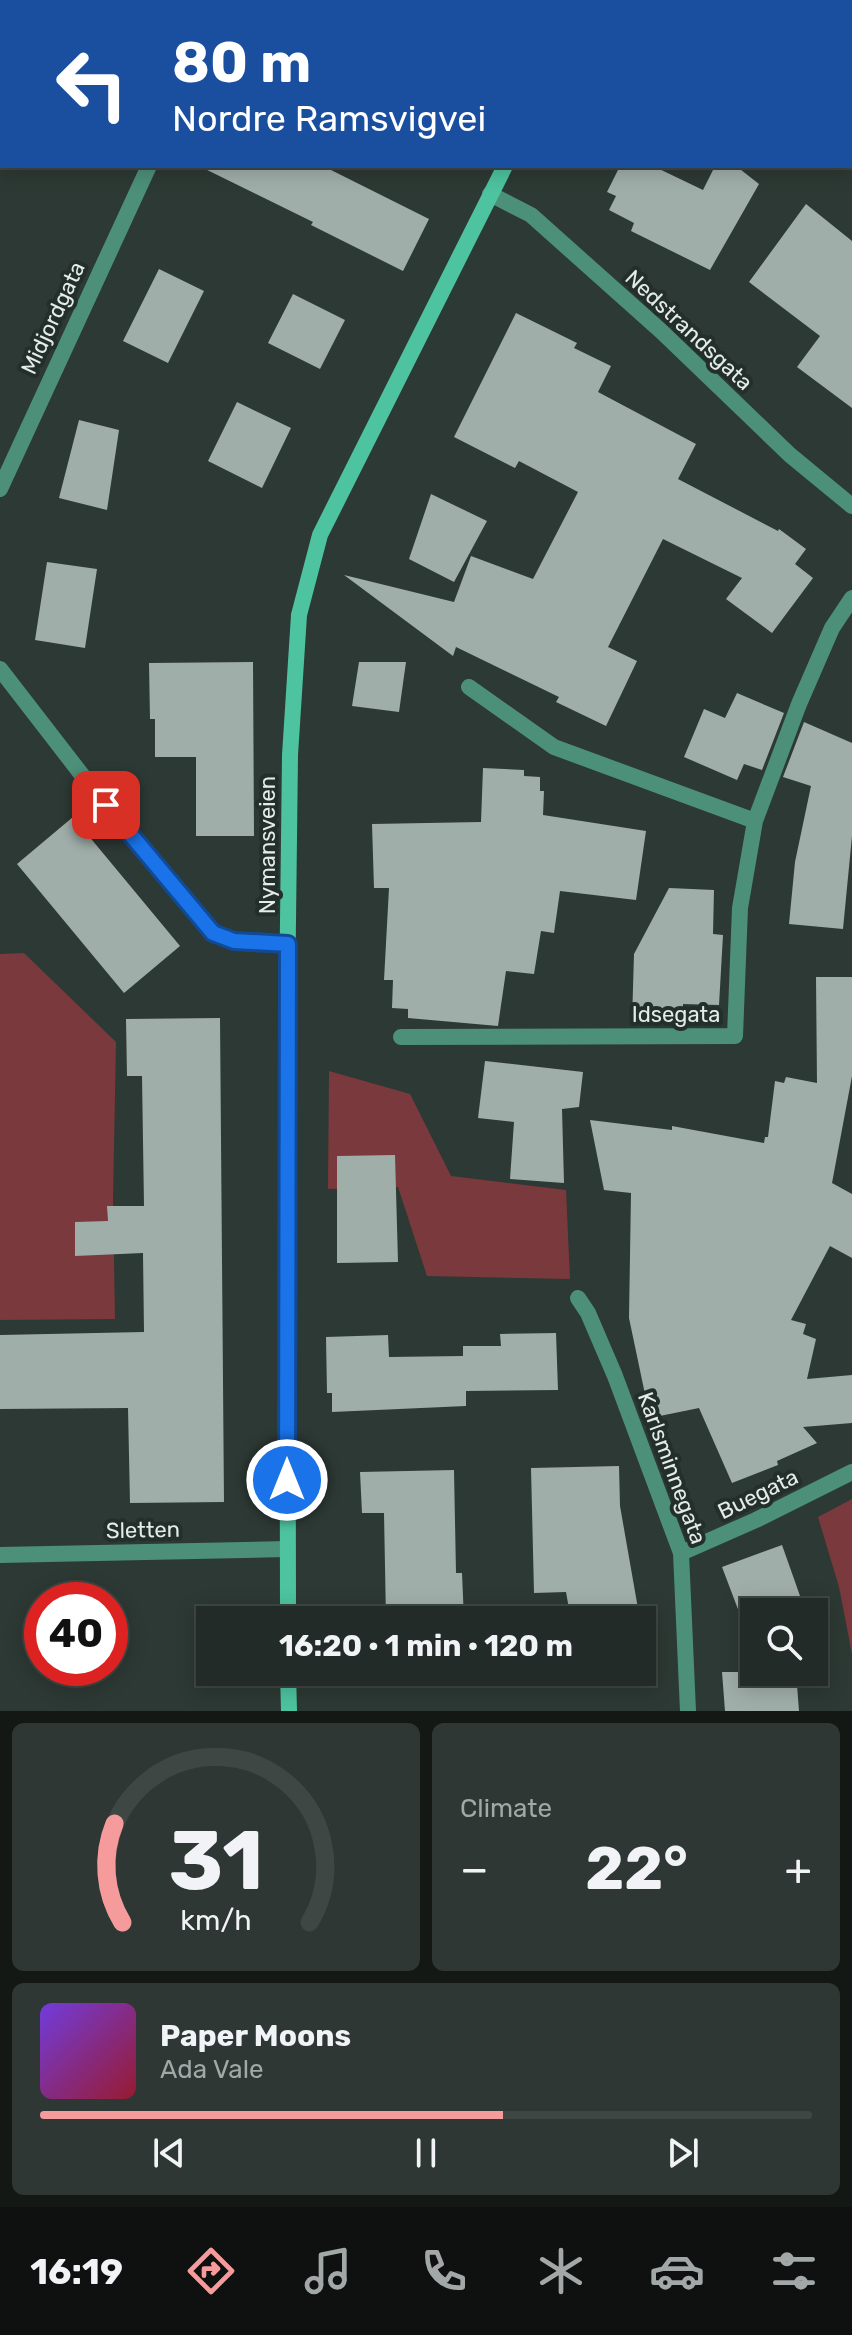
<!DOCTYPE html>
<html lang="en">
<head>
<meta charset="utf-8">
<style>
	:root { --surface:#222b27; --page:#2e3733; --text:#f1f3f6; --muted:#a2a7a7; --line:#3f4744; --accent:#f59b9c }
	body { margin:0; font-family:Rubik,sans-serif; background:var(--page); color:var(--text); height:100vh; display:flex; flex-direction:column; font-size:30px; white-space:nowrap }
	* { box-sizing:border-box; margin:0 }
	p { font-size:26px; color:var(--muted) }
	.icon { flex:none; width:44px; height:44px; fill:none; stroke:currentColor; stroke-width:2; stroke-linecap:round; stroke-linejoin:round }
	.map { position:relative; height:1711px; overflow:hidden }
	.side { display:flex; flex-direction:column; gap:12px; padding:12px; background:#131815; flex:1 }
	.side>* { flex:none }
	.banner { position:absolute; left:0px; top:0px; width:852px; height:168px; box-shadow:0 4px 20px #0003,0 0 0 2px var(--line); background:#1a4fa0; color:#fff; overflow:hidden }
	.buttons { position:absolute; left:740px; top:1598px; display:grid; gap:16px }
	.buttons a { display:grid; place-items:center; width:88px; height:88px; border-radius:0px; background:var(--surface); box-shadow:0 4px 20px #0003,0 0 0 2px var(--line); font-size:40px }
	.speed { position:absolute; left:24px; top:1582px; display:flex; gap:16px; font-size:40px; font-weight:700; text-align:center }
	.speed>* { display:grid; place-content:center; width:104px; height:104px; border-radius:50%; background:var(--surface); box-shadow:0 4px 20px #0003,0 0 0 2px var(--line); line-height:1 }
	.speed .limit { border:12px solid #d22; background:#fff; color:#111 }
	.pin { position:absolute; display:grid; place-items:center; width:68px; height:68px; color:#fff; margin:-34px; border-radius:16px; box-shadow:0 4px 12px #0006 }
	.me { position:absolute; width:88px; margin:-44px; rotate:0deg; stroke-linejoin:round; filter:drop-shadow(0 0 6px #0008) }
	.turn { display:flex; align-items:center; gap:28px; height:168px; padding:0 40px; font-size:36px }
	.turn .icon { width:104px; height:104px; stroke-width:2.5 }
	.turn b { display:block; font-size:56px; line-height:68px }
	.big { font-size:60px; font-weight:700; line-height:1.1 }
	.side .card { flex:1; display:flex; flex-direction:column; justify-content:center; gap:12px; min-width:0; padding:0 28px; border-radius:12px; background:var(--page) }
	.side .dial { align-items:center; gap:0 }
	.dial svg { height:208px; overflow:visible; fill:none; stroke:var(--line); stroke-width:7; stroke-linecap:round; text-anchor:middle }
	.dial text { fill:var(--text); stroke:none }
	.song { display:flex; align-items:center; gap:24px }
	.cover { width:96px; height:96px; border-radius:12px; background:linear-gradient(135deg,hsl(260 70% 55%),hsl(350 70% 35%)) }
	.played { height:8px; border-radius:4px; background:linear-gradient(90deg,var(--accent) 60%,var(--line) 60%) }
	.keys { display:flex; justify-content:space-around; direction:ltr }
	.heat { display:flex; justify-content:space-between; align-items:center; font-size:44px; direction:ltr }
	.side .tiles { flex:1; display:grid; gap:12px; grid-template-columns:1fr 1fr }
	.card:last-child { grid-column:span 2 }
	.trip { position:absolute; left:196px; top:1606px; width:460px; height:80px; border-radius:0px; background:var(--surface); box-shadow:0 4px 20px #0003,0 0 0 2px var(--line); font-weight:700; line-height:80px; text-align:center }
	.tabs { display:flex; height:128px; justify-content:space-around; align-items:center; background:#0e1110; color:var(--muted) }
	.tabs .icon { width:56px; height:56px }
	.tabs .current { color:var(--accent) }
	.tabs b { font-size:36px; color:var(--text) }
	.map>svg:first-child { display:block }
</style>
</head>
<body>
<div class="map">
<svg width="852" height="1711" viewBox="0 0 852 1711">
	<rect width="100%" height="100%" fill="#2d3934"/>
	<!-- green -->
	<path fill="#7a393c" d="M 24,953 L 116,1042 L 113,1199 L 115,1319 L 0,1320 L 0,954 Z
		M 329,1071 L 410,1094 L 451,1176 L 566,1190 L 570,1279 L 427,1276 L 398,1187 L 328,1189 Z
		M 852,1499 L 852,1654 L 839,1587 L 818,1517 Z"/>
	<!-- building -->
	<path fill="#a0aea9" d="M 199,166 L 323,166 L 429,219 L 403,271 L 311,225 L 313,222 Z
		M 620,166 L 653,166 L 703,190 L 715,166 L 736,166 L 759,184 L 710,270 L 631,231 L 634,223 L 609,210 L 616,196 L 607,192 Z
		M 806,204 L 852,241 L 852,408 L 797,367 L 820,336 L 749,282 Z
		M 159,269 L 204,291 L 168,363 L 123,341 Z
		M 293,294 L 345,320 L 320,369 L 268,343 Z
		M 516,313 L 577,343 L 574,348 L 611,366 L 598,392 L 696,444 L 678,479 L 778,531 L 779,529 L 806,549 L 795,564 L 813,578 L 772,633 L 726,599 L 742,578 L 663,539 L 608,647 L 637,661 L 606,726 L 556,702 L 559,697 L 456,647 L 453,656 L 344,575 L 454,602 L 471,556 L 533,579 L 578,492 L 519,461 L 515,468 L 454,437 Z
		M 237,402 L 291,428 L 262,488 L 208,461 Z
		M 79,420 L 119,430 L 107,510 L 59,498 Z
		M 431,494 L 487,521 L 454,582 L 409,559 Z
		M 47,562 L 97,569 L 85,648 L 35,640 Z
		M 253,662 L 254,836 L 196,836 L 196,757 L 155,757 L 155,719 L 150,719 L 149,663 Z
		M 359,662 L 406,662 L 399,712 L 352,706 Z
		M 737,693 L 784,713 L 762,770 L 744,764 L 737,780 L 684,757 L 704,709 L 725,718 Z
		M 804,722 L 852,743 L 852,836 L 843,929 L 789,924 L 795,862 L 811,786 L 783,777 Z
		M 483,768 L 524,770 L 524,776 L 540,777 L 540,791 L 544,791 L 543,815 L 646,831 L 636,900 L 560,891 L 554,933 L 541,931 L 534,974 L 506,971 L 498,1026 L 408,1018 L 408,1009 L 392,1008 L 393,980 L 384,980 L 389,888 L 374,888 L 372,824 L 481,822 Z
		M 73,817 L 180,946 L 124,993 L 17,864 Z
		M 669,888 L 714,890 L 713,934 L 723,935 L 719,1005 L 683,1004 L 682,1024 L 632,1022 L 634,954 Z
		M 816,977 L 852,977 L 852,1076 L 832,1183 L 852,1194 L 852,1258 L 830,1246 L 791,1320 L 806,1324 L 803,1334 L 816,1339 L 807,1379 L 852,1375 L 852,1423 L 803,1427 L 817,1443 L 777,1461 L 778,1465 L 732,1483 L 699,1408 L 650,1418 L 629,1318 L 631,1193 L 604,1190 L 590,1120 L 672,1130 L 672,1126 L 764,1143 L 765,1137 L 768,1137 L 775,1081 L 784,1083 L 786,1077 L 817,1083 Z
		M 220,1018 L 224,1502 L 130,1503 L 128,1408 L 0,1409 L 0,1335 L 144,1332 L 143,1253 L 75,1256 L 75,1222 L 108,1221 L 107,1206 L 144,1206 L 142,1076 L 127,1076 L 126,1019 Z
		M 485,1061 L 583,1072 L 579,1107 L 562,1109 L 564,1183 L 510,1179 L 514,1122 L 478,1118 Z
		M 395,1155 L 398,1262 L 337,1263 L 337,1156 Z
		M 556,1333 L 558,1390 L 466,1391 L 466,1406 L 332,1412 L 332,1393 L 327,1393 L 326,1337 L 388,1335 L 389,1357 L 463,1356 L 463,1346 L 501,1346 L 500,1334 Z
		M 619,1466 L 620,1506 L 640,1620 L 571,1620 L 566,1592 L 534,1593 L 531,1468 Z
		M 454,1470 L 456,1573 L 462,1573 L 464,1620 L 386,1620 L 384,1513 L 362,1513 L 360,1472 Z
		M 782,1545 L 805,1610 L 754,1612 L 754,1630 L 747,1633 L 722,1567 Z
		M 722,1672 L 796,1672 L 799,1711 L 725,1711 Z"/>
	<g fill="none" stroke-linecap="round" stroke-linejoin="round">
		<!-- street -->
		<path stroke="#4c9079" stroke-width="16" d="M 231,2 L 232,0
			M 490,194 L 531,215 L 661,331 L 790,455 L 852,506
			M 0,489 L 149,166
			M 0,669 L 123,828 L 213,933 L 234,941 L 288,944
			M 469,687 L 554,747 L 755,821
			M 401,1037 L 735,1036 L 740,908 L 755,821 L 799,704 L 832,628 L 852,598
			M 578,1298 L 588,1313 L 615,1376 L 681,1553 L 688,1711
			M 681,1553 L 756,1520 L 852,1472
			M 0,1555 L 287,1549"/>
		<!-- secondary -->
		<path stroke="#4dc39f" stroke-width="16" d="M 585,2 L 586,0
			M 288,1620 L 287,1004 L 290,755 L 299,615 L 320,535 L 505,166
			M 288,1672 L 289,1711"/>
	</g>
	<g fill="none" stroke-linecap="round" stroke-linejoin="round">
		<defs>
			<path id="route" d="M 106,805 L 213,933 L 234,941 L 288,944 L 287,1480"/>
		</defs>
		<!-- route casing -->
		<use href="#route" stroke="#114b97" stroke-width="20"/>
		<!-- route -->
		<use href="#route" stroke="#1a73e8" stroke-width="14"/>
	</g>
	<g text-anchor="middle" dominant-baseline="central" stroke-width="8" stroke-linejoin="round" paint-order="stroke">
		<!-- street labels -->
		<g font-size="22" fill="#e4ebe8" stroke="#232f2a">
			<text transform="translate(53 318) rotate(-65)">Midjordgata</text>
			<text transform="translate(689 330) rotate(43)">Nedstrandsgata</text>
			<text transform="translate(267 845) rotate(-90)">Nymansveien</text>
			<text x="676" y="1014">Idsegata</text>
			<text transform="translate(672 1468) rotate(70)">Karlsminnegata</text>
			<text transform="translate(758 1494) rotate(-26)">Buegata</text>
			<text transform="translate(143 1530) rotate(-1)">Sletten</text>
		</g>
	</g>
</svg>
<div class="buttons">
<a><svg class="icon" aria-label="search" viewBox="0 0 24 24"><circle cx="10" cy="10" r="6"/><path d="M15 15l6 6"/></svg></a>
</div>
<div class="speed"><div class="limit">40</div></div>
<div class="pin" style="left:106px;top:805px;background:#d93025"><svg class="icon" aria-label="arrive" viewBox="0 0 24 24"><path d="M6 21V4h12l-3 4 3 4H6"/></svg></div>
<svg class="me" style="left:287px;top:1480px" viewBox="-20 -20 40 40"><circle r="17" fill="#1a73e8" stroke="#fff" stroke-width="3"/><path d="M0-11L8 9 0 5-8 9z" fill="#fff"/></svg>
<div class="trip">16:20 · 1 min · 120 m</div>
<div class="banner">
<div class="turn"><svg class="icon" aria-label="left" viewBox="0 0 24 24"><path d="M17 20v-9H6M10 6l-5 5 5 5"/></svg><div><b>80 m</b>Nordre Ramsvigvei</div></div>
</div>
</div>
<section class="side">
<div class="tiles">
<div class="card dial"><svg viewBox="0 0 100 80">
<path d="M14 69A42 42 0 1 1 86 69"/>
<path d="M14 69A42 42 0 0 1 11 31" stroke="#f59b9c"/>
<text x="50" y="56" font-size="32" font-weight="700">31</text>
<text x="50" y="72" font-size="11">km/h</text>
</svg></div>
<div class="card"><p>Climate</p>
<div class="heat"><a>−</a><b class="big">22°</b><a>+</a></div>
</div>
<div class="card">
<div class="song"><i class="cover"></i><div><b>Paper Moons</b><p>Ada Vale</p></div></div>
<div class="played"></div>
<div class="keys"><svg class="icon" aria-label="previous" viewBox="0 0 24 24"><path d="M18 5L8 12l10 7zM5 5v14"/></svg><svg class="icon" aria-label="pause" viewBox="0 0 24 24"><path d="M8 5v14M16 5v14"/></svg><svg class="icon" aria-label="next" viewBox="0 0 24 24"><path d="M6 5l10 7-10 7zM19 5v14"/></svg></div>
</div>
</div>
</section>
<nav class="tabs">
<b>16:19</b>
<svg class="icon current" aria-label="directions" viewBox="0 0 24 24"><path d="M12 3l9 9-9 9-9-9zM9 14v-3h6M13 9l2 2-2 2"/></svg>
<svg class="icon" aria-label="music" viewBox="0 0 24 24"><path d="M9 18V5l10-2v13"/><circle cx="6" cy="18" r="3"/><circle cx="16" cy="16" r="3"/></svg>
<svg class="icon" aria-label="phone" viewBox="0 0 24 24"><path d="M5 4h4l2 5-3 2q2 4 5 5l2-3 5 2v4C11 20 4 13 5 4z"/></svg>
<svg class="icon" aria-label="climate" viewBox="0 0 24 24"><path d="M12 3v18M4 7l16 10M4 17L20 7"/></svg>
<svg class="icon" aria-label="car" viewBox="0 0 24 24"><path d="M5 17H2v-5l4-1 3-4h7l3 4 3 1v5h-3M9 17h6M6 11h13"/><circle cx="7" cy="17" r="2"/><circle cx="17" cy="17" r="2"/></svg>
<svg class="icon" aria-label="filters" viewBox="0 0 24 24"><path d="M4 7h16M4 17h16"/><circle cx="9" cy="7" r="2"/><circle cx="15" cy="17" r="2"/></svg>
</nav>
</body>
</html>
